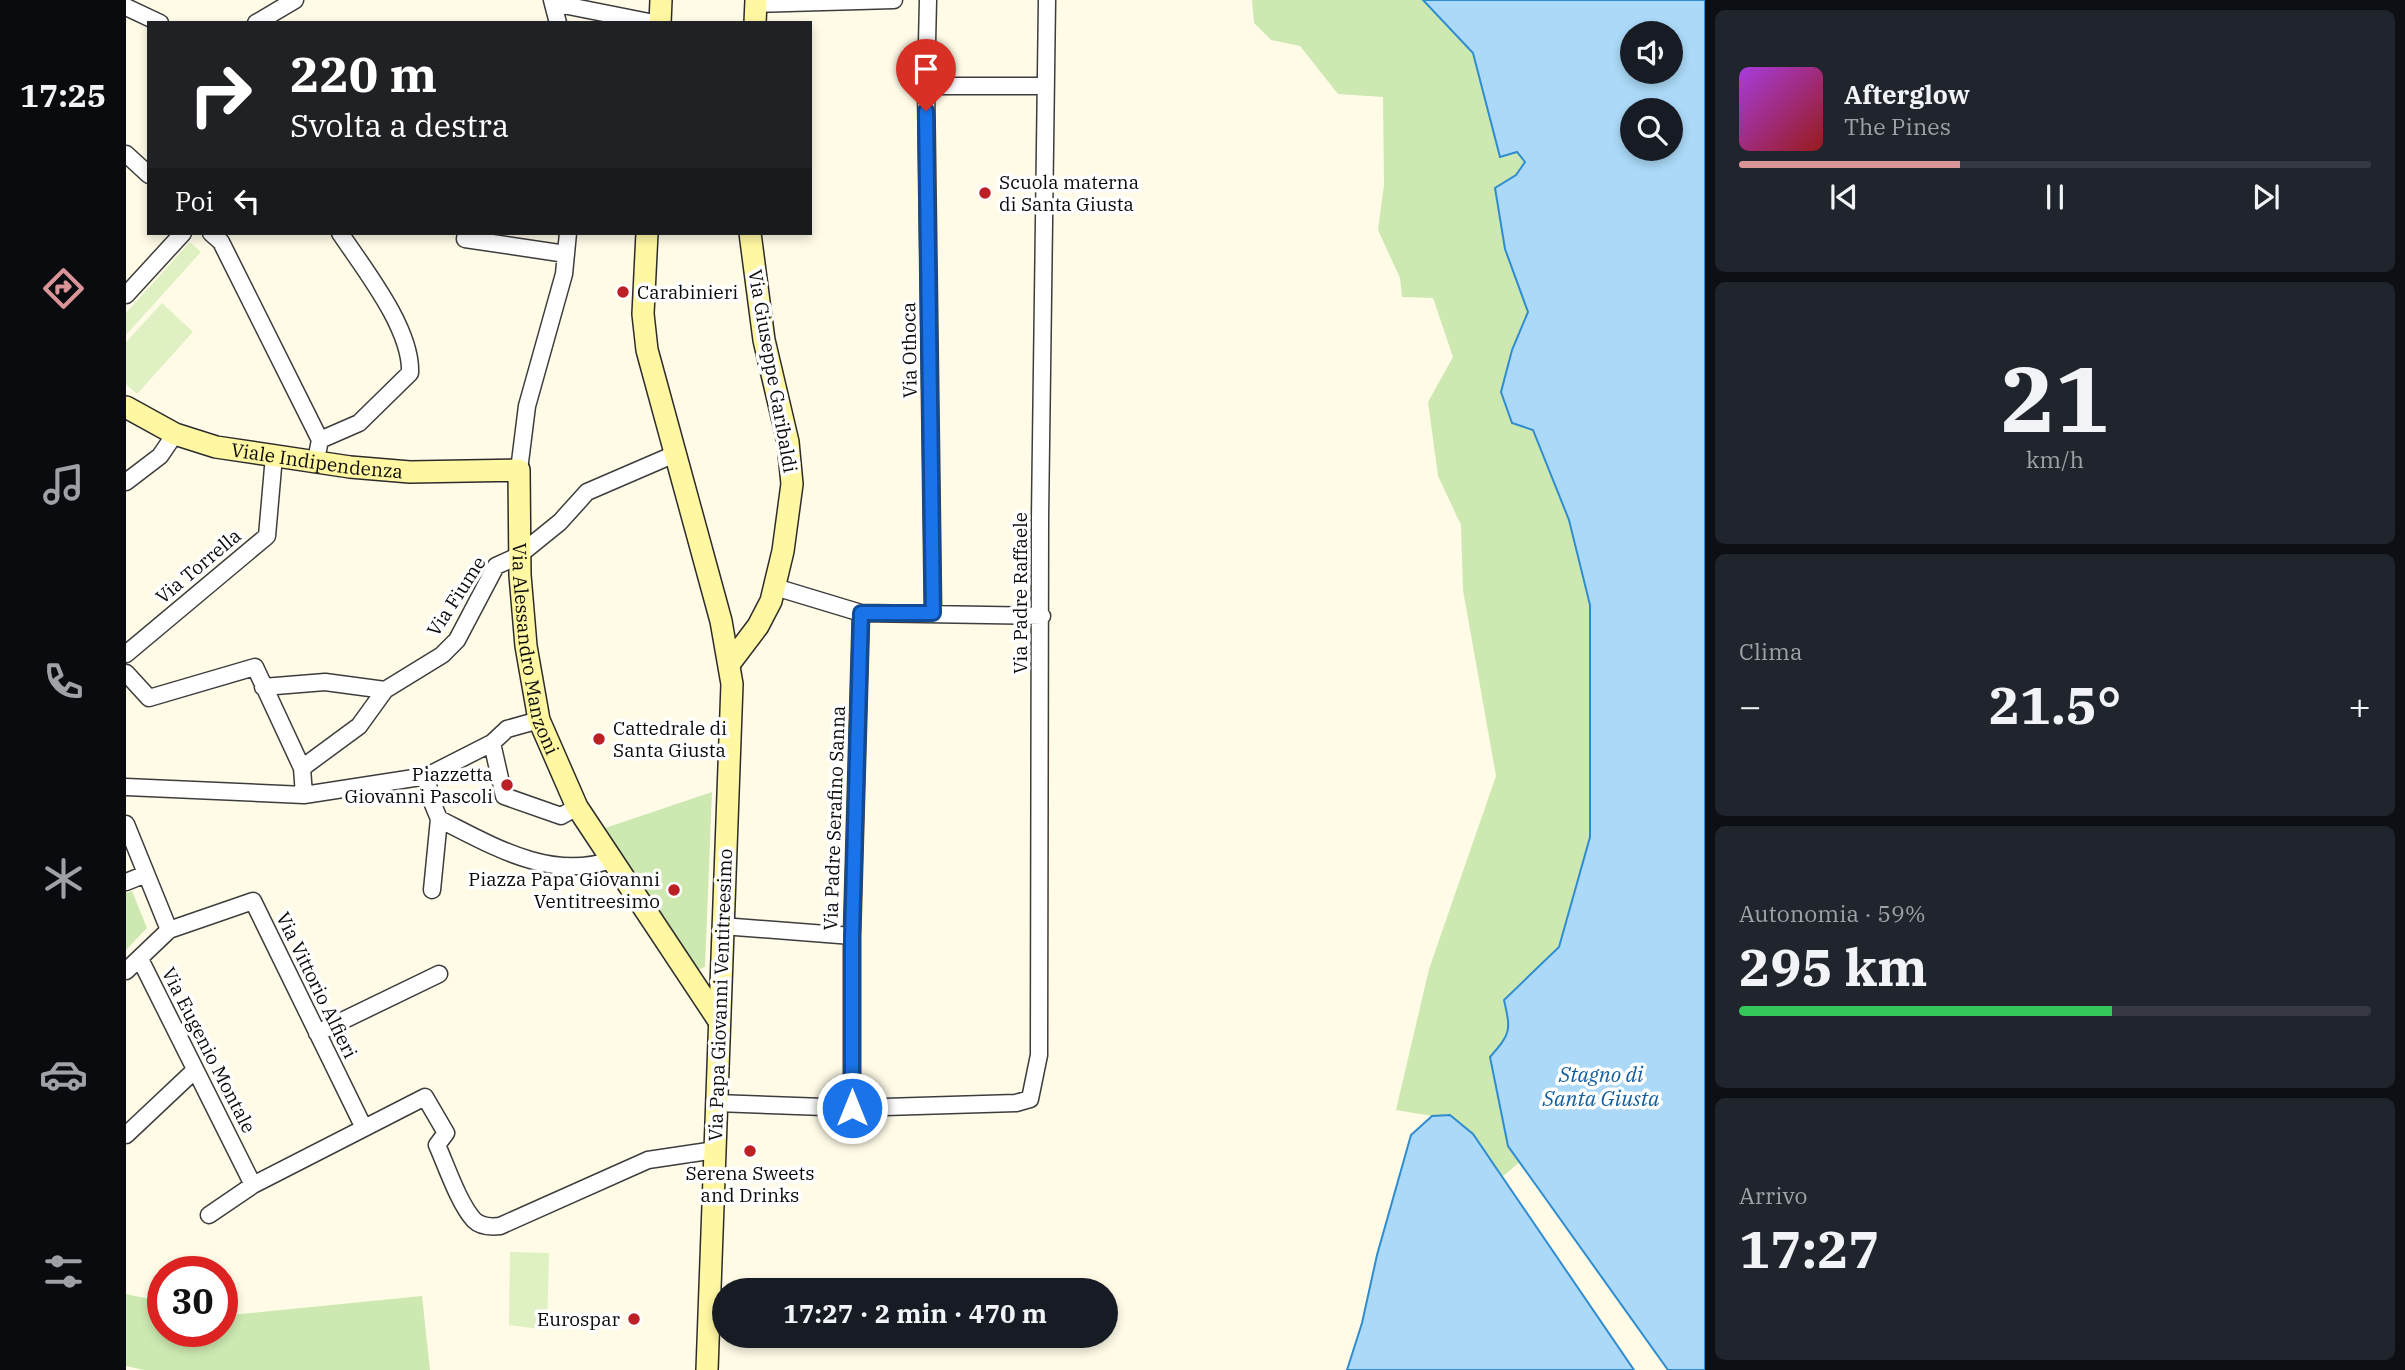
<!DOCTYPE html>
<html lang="it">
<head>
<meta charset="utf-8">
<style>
	:root { --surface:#171b24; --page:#20242c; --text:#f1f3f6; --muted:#9ea1a6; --line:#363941; --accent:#d99498 }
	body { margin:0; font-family:"IBM Plex Serif",serif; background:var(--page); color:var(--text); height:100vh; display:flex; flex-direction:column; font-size:26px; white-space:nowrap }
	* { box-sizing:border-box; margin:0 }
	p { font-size:23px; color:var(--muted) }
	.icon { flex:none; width:38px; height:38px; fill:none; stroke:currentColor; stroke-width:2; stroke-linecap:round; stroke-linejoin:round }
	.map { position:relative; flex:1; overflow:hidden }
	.details { display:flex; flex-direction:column; gap:10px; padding:10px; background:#0d0f14; width:700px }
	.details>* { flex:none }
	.top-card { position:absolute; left:21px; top:21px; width:665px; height:214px; border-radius:0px; box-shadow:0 4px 10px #0003; background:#202124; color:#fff; overflow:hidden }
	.buttons { position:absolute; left:1494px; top:21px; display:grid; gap:14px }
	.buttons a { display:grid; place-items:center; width:63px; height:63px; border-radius:50%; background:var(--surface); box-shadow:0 4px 10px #0003; font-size:35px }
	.speed { position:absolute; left:21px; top:1256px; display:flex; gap:14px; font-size:35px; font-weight:700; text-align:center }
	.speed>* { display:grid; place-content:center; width:91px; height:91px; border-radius:50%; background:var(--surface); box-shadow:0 4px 10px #0003; line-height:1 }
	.speed .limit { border:10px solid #d22; background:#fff; color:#111 }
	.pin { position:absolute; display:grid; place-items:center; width:60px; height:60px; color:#fff; margin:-72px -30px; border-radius:50% 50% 50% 0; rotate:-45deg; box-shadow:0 0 7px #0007 }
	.pin .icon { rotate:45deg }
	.me { position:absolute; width:77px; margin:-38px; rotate:0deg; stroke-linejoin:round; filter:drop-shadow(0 0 5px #0008) }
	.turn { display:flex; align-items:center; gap:24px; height:147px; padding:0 28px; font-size:32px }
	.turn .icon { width:91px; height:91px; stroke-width:2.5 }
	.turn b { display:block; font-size:49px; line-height:60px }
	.then { display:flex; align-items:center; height:66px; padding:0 28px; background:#0003; gap:14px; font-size:26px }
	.big { font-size:52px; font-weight:800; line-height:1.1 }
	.details .tile { flex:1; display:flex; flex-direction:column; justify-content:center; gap:10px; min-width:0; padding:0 24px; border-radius:10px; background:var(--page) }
	.details .dial { align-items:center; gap:0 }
	.dial b { font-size:91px; line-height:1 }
	.song { display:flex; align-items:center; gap:21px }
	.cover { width:84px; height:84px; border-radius:10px; background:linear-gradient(135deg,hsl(280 70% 55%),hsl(0 70% 35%)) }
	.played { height:7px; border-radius:4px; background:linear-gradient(90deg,var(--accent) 35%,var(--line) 35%) }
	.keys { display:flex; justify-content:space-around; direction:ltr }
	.heat { display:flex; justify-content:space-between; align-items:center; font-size:38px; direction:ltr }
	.charge { height:10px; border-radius:5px; background:linear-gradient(90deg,#34c759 59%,var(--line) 0) }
	.trip { position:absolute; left:586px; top:1278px; width:406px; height:70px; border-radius:35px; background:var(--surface); box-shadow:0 4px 10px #0003; font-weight:800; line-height:70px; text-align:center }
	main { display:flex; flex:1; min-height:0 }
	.menu { display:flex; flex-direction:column; width:126px; justify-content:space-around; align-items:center; background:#090b0e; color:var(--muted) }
	.menu .icon { width:49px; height:49px }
	.menu .current { color:var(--accent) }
	.menu b { font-size:32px; color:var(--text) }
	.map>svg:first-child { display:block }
</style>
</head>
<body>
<main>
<nav class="menu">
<b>17:25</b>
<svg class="icon current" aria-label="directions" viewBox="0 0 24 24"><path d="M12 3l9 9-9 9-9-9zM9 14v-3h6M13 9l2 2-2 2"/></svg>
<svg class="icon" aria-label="music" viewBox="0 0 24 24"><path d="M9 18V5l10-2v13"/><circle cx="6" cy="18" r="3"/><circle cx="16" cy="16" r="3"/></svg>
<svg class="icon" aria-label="phone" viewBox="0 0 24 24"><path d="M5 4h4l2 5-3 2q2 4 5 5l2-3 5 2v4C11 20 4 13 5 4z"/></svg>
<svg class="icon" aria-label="climate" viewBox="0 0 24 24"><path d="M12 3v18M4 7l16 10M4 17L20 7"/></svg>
<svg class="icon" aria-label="car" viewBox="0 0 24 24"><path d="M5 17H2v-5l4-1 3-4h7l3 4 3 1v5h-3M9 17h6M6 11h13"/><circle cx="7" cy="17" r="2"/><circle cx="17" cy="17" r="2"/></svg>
<svg class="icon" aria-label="filters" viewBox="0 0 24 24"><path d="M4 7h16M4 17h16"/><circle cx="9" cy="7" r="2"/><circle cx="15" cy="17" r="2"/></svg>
</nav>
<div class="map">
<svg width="1579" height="1370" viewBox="0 0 1579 1370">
	<rect width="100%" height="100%" fill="#fffbe7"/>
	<!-- green -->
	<path fill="#cde9b1" d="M 1126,0 L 1297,0 L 1347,53 L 1374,156 L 1392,152 L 1399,162 L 1390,175 L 1379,249 L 1402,312 L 1386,350 L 1407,430 L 1443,520 L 1464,605 L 1464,837 L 1433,947 L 1378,1000 C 1385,1031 1384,1033 1364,1057 L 1382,1146 L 1394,1162 L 1377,1176 L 1347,1134 L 1324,1115 L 1306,1116 L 1270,1110 L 1303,969 L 1370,776 L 1337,590 L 1335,525 L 1312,476 L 1302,402 L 1327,357 L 1307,298 L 1276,297 L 1274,278 L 1252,230 L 1258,185 L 1257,97 L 1212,94 L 1174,46 L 1145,40 L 1128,23 Z
		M 586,792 L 579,967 L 568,971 L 476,829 Z
		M 6,891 L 21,928 L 0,950 L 0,893 Z
		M 0,1294 L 37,1302 L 37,1332 L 96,1332 L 96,1316 L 296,1296 L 304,1370 L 18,1370 L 0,1366 Z"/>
	<!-- pitch -->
	<path fill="#dff0c3" d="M 64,242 L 75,252 L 0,335 L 0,313 Z
		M 36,303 L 67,332 L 11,394 L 0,384 L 0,342 Z
		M 384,1252 L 423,1253 L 421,1330 L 383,1325 Z"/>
	<!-- water -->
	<path fill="#abd9f7" stroke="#308cd0" stroke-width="2" fill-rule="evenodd" d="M 1297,0 L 1579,0 L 1579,1370 L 1542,1370 L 1382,1146 L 1364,1057 C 1385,1033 1385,1031 1378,1000 L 1433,947 L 1464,837 L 1464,605 L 1443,520 L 1407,430 L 1386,423 L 1375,392 L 1386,350 L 1402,312 L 1379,249 L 1369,188 L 1390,175 L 1399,162 L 1391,152 L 1374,157 L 1347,53 ZM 1507,33 L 1545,33 L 1545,72 L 1507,72 ZM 1507,110 L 1545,110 L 1545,149 L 1507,149 Z
		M 1324,1115 L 1347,1134 L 1508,1370 L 1221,1370 L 1236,1323 L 1251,1255 L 1285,1135 L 1306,1116 Z"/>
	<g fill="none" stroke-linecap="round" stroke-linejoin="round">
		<defs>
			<path id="street" d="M 426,0 L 432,23
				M 802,0 L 800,86 L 920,86
				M 427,3 L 528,23
				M 630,4 L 768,0
				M 0,7 L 34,23
				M 130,23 L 169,0
				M 800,86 L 807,613
				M 0,154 L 23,175
				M 85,233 L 95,242 L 194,440 L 192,450
				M 340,233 L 339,239 L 440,254
				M 0,295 L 57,233
				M 194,440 L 233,423 L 284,373 C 286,329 238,269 214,233
				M 393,470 L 401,406 L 438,274 L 442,233
				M 0,482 L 34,456 L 49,434
				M 649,587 L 735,613 L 916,616
				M 0,654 L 141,536 L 148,456
				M 0,673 L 23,698 L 129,667 L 176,768 L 178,795
				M 137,687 L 199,682 L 259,690
				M 366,743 L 378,796 L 435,816 L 451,807
				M 176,768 L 233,726 L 259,690 L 316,655 L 331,640 L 370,566 L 392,556 L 434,522 L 461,492 L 549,454
				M 301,776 L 304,797 L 313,819 C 367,846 424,881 485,860
				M 0,787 L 178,795 L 301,776 L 366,743 L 381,729 L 413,720
				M 0,824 L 43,930
				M 0,882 L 20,874
				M 306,890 L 313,819
				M 596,926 L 726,936
				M 14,959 L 127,1185
				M 0,971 L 43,930 L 127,901 L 238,1128
				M 191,1033 L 313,974
				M 590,1103 L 726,1108 L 890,1103 L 904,1099 L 913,1055 L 914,518 L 921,0
				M 726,1108 L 726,936 L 735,613
				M 0,1135 L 69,1070
				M 83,1215 L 127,1185 L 299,1097 L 320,1133 L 311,1145 C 320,1165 333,1204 348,1220 C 355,1227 365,1227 374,1226 L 522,1160 L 589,1150"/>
			<g id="secondary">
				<path d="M 534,23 L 535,0"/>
				<path d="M 629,23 L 630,0"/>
				<path d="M 521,233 L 517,314 L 521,350 L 595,621 L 606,684 L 581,1370"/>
				<path id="s1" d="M 0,407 L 49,434 L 90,447 L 224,467 L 284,472 L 393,470 L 394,575 L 400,646 L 413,720 L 451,807 L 593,1021"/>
				<path d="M 604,663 L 632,626 L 645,601 L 657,551 L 666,484 L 662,442 L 638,340 L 624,233"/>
			</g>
		</defs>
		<!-- street casing -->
		<use href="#street" stroke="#3d3d3d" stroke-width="19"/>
		<!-- secondary casing -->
		<use href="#secondary" stroke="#2c2c2c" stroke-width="24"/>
		<!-- street -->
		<use href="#street" stroke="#fff" stroke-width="16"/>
		<!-- secondary -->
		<use href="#secondary" stroke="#fff7a2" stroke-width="21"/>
	</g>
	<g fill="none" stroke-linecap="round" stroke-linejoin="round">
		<defs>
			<path id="route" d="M 726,1108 L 726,936 L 735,613 L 807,613 L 800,111"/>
		</defs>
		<!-- route casing -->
		<use href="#route" stroke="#114b97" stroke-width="18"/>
		<!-- route -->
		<use href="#route" stroke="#1a73e8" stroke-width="12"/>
	</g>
	<!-- markers -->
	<g fill="#bc2024" stroke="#fff" stroke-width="2.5">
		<circle cx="859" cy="193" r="7"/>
		<circle cx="497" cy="292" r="7"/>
		<circle cx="473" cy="739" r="7"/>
		<circle cx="381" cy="785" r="7"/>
		<circle cx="548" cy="890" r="7"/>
		<circle cx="624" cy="1151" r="7"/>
		<circle cx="508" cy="1319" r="7"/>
	</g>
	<g text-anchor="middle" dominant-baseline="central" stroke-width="7" stroke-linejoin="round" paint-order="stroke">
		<!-- poi labels -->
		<g font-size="19" fill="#0a0a0a" stroke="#fff" text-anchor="start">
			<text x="873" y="182">Scuola materna<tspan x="873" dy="22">di Santa Giusta</tspan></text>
			<text x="511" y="292">Carabinieri</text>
			<text x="487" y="728">Cattedrale di<tspan x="487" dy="22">Santa Giusta</tspan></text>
			<text x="367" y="774" text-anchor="end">Piazzetta<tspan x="367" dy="22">Giovanni Pascoli</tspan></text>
			<text x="534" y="879" text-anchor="end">Piazza Papa Giovanni<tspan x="534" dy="22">Ventitreesimo</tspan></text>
			<text x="624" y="1173" text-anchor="middle">Serena Sweets<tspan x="624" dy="22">and Drinks</tspan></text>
			<text x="494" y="1319" text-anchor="end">Eurospar</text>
		</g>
		<!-- street labels -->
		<g font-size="19" fill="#0a0a0a" stroke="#fff">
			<text transform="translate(783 350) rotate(-91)">Via Othoca</text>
			<text transform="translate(647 371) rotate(80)">Via Giuseppe Garibaldi</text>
			<text stroke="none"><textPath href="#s1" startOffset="201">Viale Indipendenza</textPath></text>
			<text transform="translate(72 566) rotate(-40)">Via Torrella</text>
			<text transform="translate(894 593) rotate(-90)">Via Padre Raffaele</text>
			<text transform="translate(330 596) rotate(-57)">Via Fiume</text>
			<text stroke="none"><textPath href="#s1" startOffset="584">Via Alessandro Manzoni</textPath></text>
			<text transform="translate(708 818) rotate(-88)">Via Padre Serafino Sanna</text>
			<text transform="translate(191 985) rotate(64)">Via Vittorio Alfieri</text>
			<text transform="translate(594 995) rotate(-88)">Via Papa Giovanni Ventitreesimo</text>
			<text transform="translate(83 1050) rotate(63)">Via Eugenio Montale</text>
		</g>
		<!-- water labels -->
		<g font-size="21" font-style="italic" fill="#125d9d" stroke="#fff">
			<text x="1475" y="1074">Stagno di<tspan x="1475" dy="24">Santa Giusta</tspan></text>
		</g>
	</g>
</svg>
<div class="buttons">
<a><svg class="icon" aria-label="sound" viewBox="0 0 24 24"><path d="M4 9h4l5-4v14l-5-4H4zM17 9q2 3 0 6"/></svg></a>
<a><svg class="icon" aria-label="search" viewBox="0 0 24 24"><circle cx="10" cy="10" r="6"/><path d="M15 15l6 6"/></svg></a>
</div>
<div class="speed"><div class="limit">30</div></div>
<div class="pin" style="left:800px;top:111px;background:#d93025"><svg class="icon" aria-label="arrive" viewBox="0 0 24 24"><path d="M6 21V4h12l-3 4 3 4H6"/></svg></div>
<svg class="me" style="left:726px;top:1108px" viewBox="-20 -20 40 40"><circle r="17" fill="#1a73e8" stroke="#fff" stroke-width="3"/><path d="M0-11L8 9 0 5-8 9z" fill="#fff"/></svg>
<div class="trip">17:27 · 2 min · 470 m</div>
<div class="top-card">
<div class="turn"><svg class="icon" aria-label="right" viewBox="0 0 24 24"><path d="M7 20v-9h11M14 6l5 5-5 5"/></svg><div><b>220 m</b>Svolta a destra</div></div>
<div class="then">Poi<svg class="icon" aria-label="left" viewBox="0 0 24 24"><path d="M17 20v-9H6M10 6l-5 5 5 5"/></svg></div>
</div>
</div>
<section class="details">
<div class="tile">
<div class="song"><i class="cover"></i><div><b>Afterglow</b><p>The Pines</p></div></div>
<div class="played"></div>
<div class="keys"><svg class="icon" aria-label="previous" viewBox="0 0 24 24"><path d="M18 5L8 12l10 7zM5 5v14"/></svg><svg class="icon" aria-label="pause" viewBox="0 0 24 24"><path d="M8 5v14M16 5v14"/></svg><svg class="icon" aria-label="next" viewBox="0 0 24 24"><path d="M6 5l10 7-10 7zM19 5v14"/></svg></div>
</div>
<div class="tile dial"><b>21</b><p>km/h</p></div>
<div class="tile"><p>Clima</p>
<div class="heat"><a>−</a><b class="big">21.5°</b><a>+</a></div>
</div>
<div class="tile"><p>Autonomia · 59%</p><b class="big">295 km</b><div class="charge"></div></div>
<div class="tile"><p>Arrivo</p><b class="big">17:27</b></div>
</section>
</main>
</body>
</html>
